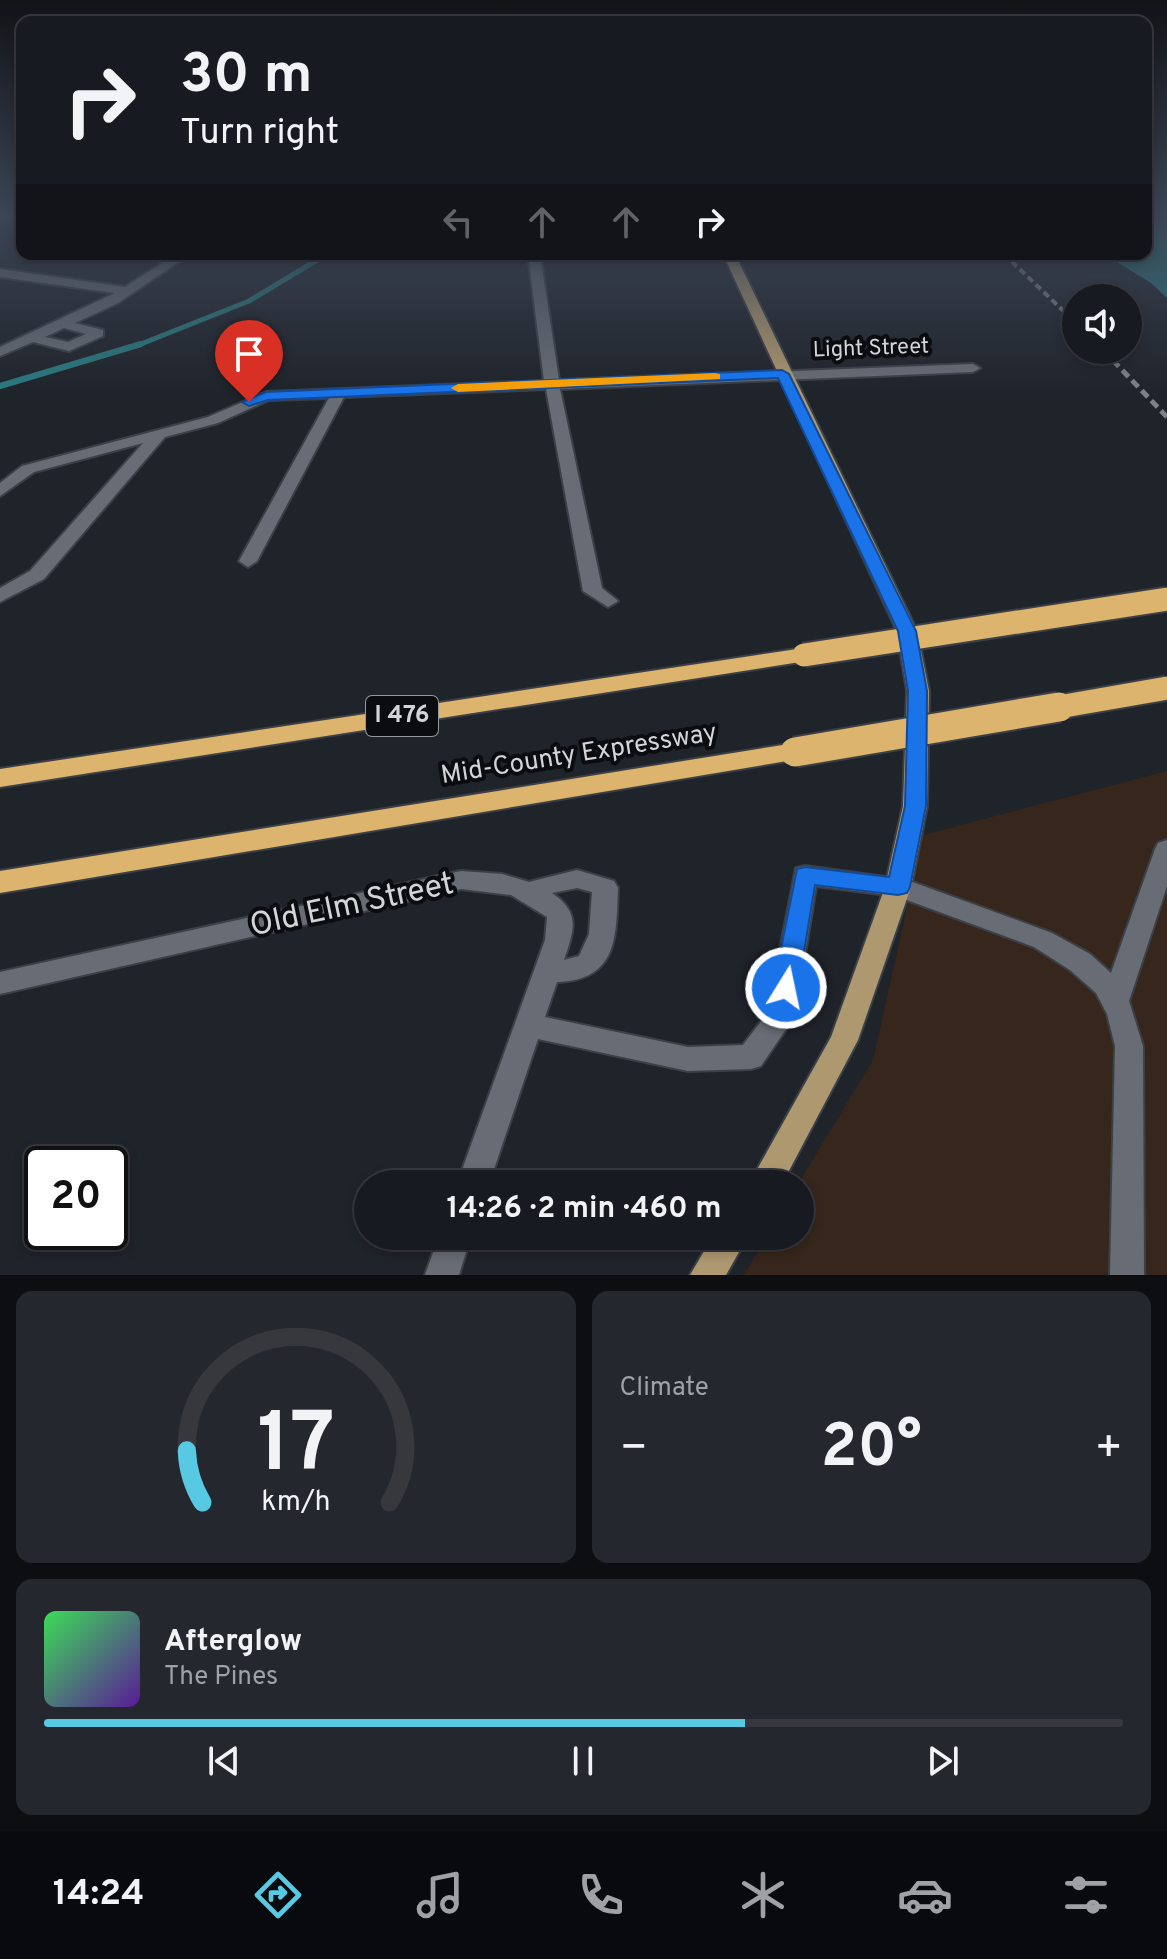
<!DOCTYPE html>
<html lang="en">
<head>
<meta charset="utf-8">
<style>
	:root { --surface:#171a20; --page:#24272d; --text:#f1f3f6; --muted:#9ea1a5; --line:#36383e; --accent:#58c9e3 }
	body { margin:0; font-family:Overpass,sans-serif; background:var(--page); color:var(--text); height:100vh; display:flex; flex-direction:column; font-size:30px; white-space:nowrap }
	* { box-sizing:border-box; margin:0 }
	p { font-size:26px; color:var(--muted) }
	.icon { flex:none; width:44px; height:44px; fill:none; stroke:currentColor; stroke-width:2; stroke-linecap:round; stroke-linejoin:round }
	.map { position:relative; height:1275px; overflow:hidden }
	.drawer { display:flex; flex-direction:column; gap:16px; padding:16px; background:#0d0e12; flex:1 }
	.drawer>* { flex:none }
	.hud { position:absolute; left:16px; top:16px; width:1136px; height:244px; border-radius:16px; box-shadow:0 4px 12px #0003,0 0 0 2px var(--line); background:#171a20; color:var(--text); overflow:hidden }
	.buttons { position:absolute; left:1062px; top:284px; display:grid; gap:16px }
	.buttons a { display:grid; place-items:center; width:80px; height:80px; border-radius:50%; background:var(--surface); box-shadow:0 4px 12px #0003,0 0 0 2px var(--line); font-size:40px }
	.speed { position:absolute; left:24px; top:1146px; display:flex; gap:16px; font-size:40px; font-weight:700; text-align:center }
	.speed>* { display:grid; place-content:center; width:104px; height:104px; border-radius:50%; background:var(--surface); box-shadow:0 4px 12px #0003,0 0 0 2px var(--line); line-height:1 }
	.speed .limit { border:4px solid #111; border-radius:12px; background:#fff; color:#111 }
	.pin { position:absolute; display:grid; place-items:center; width:68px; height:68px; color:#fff; margin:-82px -34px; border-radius:50% 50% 50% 0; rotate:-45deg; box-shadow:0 0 8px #0007 }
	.pin .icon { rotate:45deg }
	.me { position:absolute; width:88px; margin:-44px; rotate:10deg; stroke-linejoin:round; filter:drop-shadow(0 0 6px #0008) }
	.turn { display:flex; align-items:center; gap:28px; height:168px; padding:0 32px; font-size:36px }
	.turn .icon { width:104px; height:104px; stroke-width:2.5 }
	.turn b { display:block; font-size:56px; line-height:68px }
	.lanes { display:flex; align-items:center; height:76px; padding:0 32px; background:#0003; justify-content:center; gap:40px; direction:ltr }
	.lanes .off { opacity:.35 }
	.big { font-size:60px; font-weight:700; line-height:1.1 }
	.drawer .card { flex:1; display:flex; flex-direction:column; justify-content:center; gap:12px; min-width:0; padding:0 28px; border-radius:16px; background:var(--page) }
	.drawer .dial { align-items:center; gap:0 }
	.dial svg { height:208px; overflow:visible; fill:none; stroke:var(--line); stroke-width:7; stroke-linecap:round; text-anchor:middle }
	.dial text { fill:var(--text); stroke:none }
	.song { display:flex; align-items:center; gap:24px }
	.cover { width:96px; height:96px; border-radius:12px; background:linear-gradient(135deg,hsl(130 70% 55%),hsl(270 70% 35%)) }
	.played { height:8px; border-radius:4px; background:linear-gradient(90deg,var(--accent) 65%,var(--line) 65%) }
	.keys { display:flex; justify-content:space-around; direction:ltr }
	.heat { display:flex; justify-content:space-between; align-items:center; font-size:44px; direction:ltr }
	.drawer .tiles { flex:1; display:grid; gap:16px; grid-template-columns:1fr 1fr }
	.card:last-child { grid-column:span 2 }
	.trip { position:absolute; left:354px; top:1170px; width:460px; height:80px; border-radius:40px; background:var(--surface); box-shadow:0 4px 12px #0003,0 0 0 2px var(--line); font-weight:700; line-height:80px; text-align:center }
	.dock { display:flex; height:128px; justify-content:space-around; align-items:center; background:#090a0d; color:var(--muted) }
	.dock .icon { width:56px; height:56px }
	.dock .selected { color:var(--accent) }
	.dock b { font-size:36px; color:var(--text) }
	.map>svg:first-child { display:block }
</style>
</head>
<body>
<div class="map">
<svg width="1167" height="1275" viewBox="0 0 1167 1275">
	<rect width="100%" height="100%" fill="#1f232a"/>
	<!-- industrial -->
	<path fill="#36261b" d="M 1167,771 L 1167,1275 L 744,1275 L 767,1236 L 800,1236 L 798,1184 L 873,1060 L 923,835 Z"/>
	<!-- water -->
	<path fill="#297a80" d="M 1146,215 L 1167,215 L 1167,298 L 1151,283 L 1104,254 L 1146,254 Z"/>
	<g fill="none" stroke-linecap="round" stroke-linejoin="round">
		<!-- stream-far1 -->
		<path stroke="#297a80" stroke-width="5" d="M 136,346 L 249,301 L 327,254"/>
		<!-- stream -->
		<path stroke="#297a80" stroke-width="6" d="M 0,386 L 141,344"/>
		<defs>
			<path id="minor" d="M 176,254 L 190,254 L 118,303 L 75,323 L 103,330 L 103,336 L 69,351 L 33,342 L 0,356 L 0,347 L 115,293 L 0,277 L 0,269 L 125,287 ZM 64,328 L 86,334 L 68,342 L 45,337 Z
				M 528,254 L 540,254 L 559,380 L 973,364 L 980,368 L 973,372 L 560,389 L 602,588 L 618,601 L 608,607 L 583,591 L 546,389 L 344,397 L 257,561 L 248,567 L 239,561 L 329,398 L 269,400 L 218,423 L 165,437 L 44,579 L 0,602 L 0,588 L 30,571 L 143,443 L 34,472 L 0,496 L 0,483 L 22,466 L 208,417 L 266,392 L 544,381 Z
				M 1167,840 L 1167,886 L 1129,1001 L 1143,1046 L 1144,1275 L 1110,1275 L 1115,1046 L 1107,1014 L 1096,993 L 1070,970 L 1034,947 L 896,896 L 816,886 L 795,1016 L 761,1066 L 751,1069 L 688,1071 L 538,1039 L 489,1184 L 457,1184 L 545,940 L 547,917 L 511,895 L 461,889 L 0,994 L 0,972 L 461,871 L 502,874 L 529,882 L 577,870 L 614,881 L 618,888 C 616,937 618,980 557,982 L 545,1017 L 688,1047 L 743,1045 L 768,1012 L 796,868 L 805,866 L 907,880 L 1052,933 L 1090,954 L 1111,973 L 1155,849 L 1158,843 ZM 577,888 L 592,892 L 589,934 L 579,956 L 564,960 C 574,930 581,913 552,893 Z
				M 439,1236 L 471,1236 L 459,1275 L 425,1275 Z"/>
			<path id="major" d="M 723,254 L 735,254 L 917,631 L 929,691 L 927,806 L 911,887 L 858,1040 L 782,1184 L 749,1184 L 831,1037 L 885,887 L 903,806 L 907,691 L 897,631 Z
				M 713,1236 L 748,1236 L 726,1275 L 690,1275 Z"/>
			<path id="highway" d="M 804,648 L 813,650 L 816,655 L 813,660 L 0,787 L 0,769 Z
				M 795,743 L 805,746 L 808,752 L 805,758 L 0,893 L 0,871 Z"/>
		</defs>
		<!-- minor casing -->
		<use href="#minor" stroke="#3c4046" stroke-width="4"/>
		<!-- major casing -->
		<use href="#major" stroke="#3c4046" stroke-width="4"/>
		<!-- highway casing -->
		<use href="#highway" stroke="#3c4046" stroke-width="4"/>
		<!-- minor -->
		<use href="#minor" fill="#686d75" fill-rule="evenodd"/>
		<!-- major -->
		<use href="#major" fill="#ae9870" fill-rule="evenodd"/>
		<!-- highway -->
		<use href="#highway" fill="#dcb46d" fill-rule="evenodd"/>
		<!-- rail-far1 -->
		<path stroke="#7e8187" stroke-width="4" stroke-dasharray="7 4" stroke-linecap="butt" d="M 1004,254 L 1076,323"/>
		<!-- rail -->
		<path stroke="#7e8187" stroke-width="5" stroke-dasharray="9 5" stroke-linecap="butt" d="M 1103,350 L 1167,417"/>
		<defs>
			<path id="highway-bridge-far1" d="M 804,655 L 1167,599
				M 1047,709 L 1167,688"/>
			<path id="highway-bridge" d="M 795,752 L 1059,707"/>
		</defs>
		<!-- highway-bridge-far1 casing -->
		<use href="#highway-bridge-far1" stroke="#3c4046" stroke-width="27" stroke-linecap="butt"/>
		<!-- highway-bridge casing -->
		<use href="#highway-bridge" stroke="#3c4046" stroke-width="33" stroke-linecap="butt"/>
		<!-- highway-bridge-far1 -->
		<use href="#highway-bridge-far1" stroke="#dcb46d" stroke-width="23"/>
		<!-- highway-bridge -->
		<use href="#highway-bridge" stroke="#dcb46d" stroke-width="29"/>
	</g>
	<!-- sky -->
	<linearGradient id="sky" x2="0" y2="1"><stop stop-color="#111317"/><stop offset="0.55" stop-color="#3c4555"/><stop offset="1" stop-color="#3c4555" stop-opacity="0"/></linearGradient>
	<rect width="1167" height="394" fill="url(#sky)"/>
	<!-- route -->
	<path fill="#1a73e8" stroke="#114b97" stroke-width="2" d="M 782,370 L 789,374 L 916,631 L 927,691 L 926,806 L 910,887 L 907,893 L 898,895 L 815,885 L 798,988 L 794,995 L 786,998 L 777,995 L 773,988 L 797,869 L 805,867 L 889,877 L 905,806 L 908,691 L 898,631 L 778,378 L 268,400 L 249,406 L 242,402 L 266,392 Z"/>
	<!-- slow -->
	<path fill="#f59e0b" d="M 715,373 L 720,374 L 720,379 L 458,392 L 451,388 L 458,384 Z"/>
	<g text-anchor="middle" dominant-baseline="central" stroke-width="8" stroke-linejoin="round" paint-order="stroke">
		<!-- far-street labels -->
		<g font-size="22" fill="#d1d4d9" stroke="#0a0c0f">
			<text transform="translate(871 349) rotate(-2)">Light Street</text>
		</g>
		<!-- shield labels -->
		<rect fill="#0a0c0f" stroke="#95989c" stroke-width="2" x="366" y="696" width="72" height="40" rx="6"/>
		<g font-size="24" font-weight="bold" fill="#d1d4d9">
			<text x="402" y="716">I 476</text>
		</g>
		<!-- street labels -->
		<g font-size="26" fill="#d1d4d9" stroke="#0a0c0f">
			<text transform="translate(579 755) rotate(-9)">Mid-County Expressway</text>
		</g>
		<!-- near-street labels -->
		<g font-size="32" fill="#d1d4d9" stroke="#0a0c0f">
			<text transform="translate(352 906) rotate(-12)">Old Elm Street</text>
		</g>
	</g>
</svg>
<div class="buttons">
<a><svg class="icon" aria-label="sound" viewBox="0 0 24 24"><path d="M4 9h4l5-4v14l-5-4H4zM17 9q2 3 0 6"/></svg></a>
</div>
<div class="speed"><div class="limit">20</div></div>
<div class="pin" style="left:249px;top:402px;background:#d93025"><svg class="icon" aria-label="arrive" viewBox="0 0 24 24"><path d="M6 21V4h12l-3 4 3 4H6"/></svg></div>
<svg class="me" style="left:786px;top:988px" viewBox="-20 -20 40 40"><circle r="17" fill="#1a73e8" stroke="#fff" stroke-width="3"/><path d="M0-11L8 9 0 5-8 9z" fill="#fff"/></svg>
<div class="trip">14:26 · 2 min · 460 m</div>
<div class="hud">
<div class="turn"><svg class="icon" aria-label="right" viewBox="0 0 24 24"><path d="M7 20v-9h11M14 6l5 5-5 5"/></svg><div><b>30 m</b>Turn right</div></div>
<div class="lanes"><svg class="icon off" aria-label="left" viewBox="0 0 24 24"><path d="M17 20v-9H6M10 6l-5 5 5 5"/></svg><svg class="icon off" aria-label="ahead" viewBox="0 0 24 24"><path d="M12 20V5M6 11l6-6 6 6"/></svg><svg class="icon off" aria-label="ahead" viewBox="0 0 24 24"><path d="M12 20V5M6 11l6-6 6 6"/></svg><svg class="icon" aria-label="right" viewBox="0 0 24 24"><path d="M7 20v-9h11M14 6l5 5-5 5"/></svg></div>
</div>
</div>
<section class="drawer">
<div class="tiles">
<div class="card dial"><svg viewBox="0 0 100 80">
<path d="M14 69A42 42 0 1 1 86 69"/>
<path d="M14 69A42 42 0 0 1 8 49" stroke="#58c9e3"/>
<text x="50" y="56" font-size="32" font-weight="700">17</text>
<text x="50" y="72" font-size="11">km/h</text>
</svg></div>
<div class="card"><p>Climate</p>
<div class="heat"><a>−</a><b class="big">20°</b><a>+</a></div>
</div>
<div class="card">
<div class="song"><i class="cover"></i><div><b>Afterglow</b><p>The Pines</p></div></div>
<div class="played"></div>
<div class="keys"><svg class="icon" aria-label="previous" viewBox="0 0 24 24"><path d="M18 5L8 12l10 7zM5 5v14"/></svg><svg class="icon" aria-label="pause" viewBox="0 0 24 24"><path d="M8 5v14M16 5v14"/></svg><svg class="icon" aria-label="next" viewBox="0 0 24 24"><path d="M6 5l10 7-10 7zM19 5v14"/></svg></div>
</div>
</div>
</section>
<nav class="dock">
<b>14:24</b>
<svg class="icon selected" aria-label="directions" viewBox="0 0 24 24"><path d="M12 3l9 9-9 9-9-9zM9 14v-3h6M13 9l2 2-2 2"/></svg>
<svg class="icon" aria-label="music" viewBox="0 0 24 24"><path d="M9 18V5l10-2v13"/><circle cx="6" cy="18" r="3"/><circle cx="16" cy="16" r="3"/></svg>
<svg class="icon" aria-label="phone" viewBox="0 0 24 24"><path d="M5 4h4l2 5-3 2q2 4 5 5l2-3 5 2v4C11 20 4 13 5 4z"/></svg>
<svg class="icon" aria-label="climate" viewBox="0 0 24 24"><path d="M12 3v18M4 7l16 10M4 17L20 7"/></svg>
<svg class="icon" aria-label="car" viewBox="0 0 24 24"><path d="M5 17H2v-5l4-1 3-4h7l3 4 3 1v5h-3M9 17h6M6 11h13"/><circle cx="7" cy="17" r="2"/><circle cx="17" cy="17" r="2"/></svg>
<svg class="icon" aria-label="filters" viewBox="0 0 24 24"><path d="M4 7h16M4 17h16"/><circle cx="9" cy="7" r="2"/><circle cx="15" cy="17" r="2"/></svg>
</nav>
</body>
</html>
